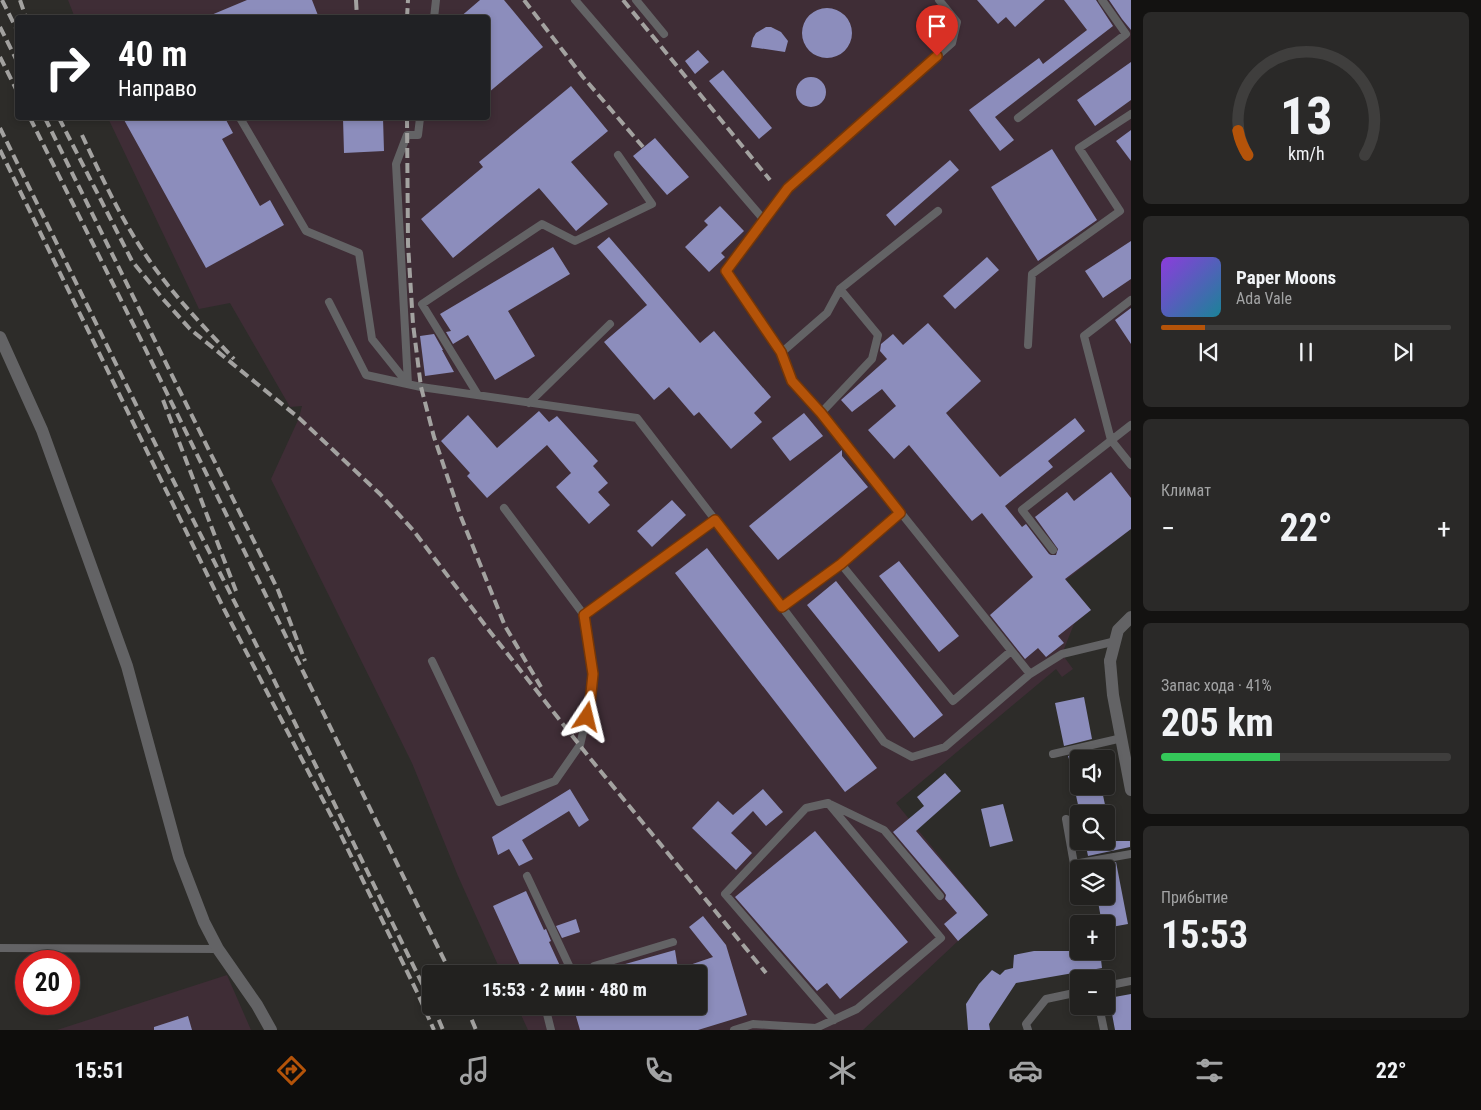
<!DOCTYPE html>
<html lang="ru">
<head>
<meta charset="utf-8">
<style>
	:root { --surface:#22211f; --page:#2a2928; --text:#f1f3f6; --muted:#a2a3a4; --line:#3f3e3d; --accent:#b45309 }
	body { margin:0; font-family:"Roboto Condensed",sans-serif; background:var(--page); color:var(--text); height:100vh; display:flex; flex-direction:column; font-size:19px; white-space:nowrap }
	* { box-sizing:border-box; margin:0 }
	p { font-size:16px; color:var(--muted) }
	.icon { flex:none; width:28px; height:28px; fill:none; stroke:currentColor; stroke-width:2; stroke-linecap:round; stroke-linejoin:round }
	.map { position:relative; flex:1; overflow:hidden }
	.side { display:flex; flex-direction:column; gap:12px; padding:12px; background:#131211; width:350px }
	.side>* { flex:none }
	.top-card { position:absolute; left:15px; top:15px; width:475px; height:105px; border-radius:5px; box-shadow:0 2px 8px #0003,0 0 0 1px var(--line); background:#202124; color:#fff; overflow:hidden }
	.controls { position:absolute; left:1070px; top:750px; display:grid; gap:10px }
	.controls a { display:grid; place-items:center; width:45px; height:45px; border-radius:5px; background:var(--surface); box-shadow:0 2px 8px #0003,0 0 0 1px var(--line); font-size:25px }
	.speed { position:absolute; left:15px; top:950px; display:flex; gap:10px; font-size:25px; font-weight:700; text-align:center }
	.speed>* { display:grid; place-content:center; width:65px; height:65px; border-radius:50%; background:var(--surface); box-shadow:0 2px 8px #0003,0 0 0 1px var(--line); line-height:1 }
	.speed .limit { border:8px solid #d22; background:#fff; color:#111 }
	.pin { position:absolute; display:grid; place-items:center; width:42px; height:42px; color:#fff; margin:-51px -21px; border-radius:50% 50% 50% 0; rotate:-45deg; box-shadow:0 0 5px #0007 }
	.pin .icon { rotate:45deg }
	.me { position:absolute; width:55px; margin:-28px; rotate:10deg; stroke-linejoin:round; filter:drop-shadow(0 0 4px #0008) }
	.turn { display:flex; align-items:center; gap:18px; height:105px; padding:0 20px; font-size:22px }
	.turn .icon { width:65px; height:65px; stroke-width:2.5 }
	.turn b { display:block; font-size:35px; line-height:42px }
	.big { font-size:38px; font-weight:700; line-height:1.1 }
	.side .widget { flex:1; display:flex; flex-direction:column; justify-content:center; gap:8px; min-width:0; padding:0 18px; border-radius:8px; background:var(--page) }
	.side .dial { align-items:center; gap:0 }
	.dial svg { height:130px; overflow:visible; fill:none; stroke:var(--line); stroke-width:7; stroke-linecap:round; text-anchor:middle }
	.dial text { fill:var(--text); stroke:none }
	.song { display:flex; align-items:center; gap:15px }
	.cover { width:60px; height:60px; border-radius:8px; background:linear-gradient(135deg,hsl(270 70% 55%),hsl(190 70% 35%)) }
	.played { height:5px; border-radius:2px; background:linear-gradient(90deg,var(--accent) 15%,var(--line) 15%) }
	.keys { display:flex; justify-content:space-around; direction:ltr }
	.heat { display:flex; justify-content:space-between; align-items:center; font-size:28px; direction:ltr }
	.charge { height:8px; border-radius:4px; background:linear-gradient(90deg,#34c759 41%,var(--line) 0) }
	.trip { position:absolute; left:422px; top:965px; width:285px; height:50px; border-radius:5px; background:var(--surface); box-shadow:0 2px 8px #0003,0 0 0 1px var(--line); font-weight:700; line-height:50px; text-align:center }
	.tab-bar { display:flex; height:80px; justify-content:space-around; align-items:center; background:#0e0d0c; color:var(--muted) }
	.tab-bar .icon { width:35px; height:35px }
	.tab-bar .on { color:var(--accent) }
	.tab-bar b { font-size:22px; color:var(--text) }
	main { display:flex; flex:1; min-height:0 }
	.map>svg:first-child { display:block }
</style>
</head>
<body>
<main>
<div class="map">
<svg width="1131" height="1030" viewBox="0 0 1131 1030">
	<rect width="100%" height="100%" fill="#2d2c29"/>
	<!-- industrial -->
	<path fill="#3f2d36" d="M 68,0 L 1131,0 L 1131,529 L 1066,580 L 1091,610 L 1074,624 L 1062,654 L 1073,669 L 1062,677 L 1056,669 L 896,803 L 988,915 L 958,941 L 863,1030 L 528,1030 L 517,1006 L 699,1006 L 699,974 L 502,974 L 458,876 L 412,763 L 271,479 L 299,418 L 302,406 L 290,407 L 230,303 L 199,309 L 108,118 L 488,118 L 488,18 L 75,18 Z
		M 227,975 L 251,1030 L 57,1030 Z"/>
	<!-- building -->
	<path fill="#8c8dbc" d="M 247,0 L 312,0 L 319,18 L 204,18 Z
		M 480,0 L 504,0 L 543,47 L 488,93 L 488,18 L 459,18 Z
		M 977,0 L 1045,0 L 1015,27 L 1006,17 L 998,24 Z
		M 1064,0 L 1096,0 L 1113,26 L 995,117 L 1014,140 L 1000,151 L 969,110 L 1039,58 L 1043,64 L 1087,30 Z
		M 1109,0 L 1131,0 L 1131,30 L 1122,19 Z
		M802 33a25 25 0 1 1 50 0a25 25 0 1 1-50 0Z
		M 766,27 L 771,27 L 781,32 L 788,41 L 785,52 L 751,47 L 753,38 L 756,33 Z
		M 698,50 L 709,62 L 695,74 L 685,61 Z
		M 1131,62 L 1131,100 L 1095,126 L 1077,100 Z
		M 723,70 L 772,128 L 759,139 L 709,81 Z
		M796 92a15 15 0 1 1 30 0a15 15 0 1 1-30 0Z
		M 571,86 L 608,131 L 571,162 L 608,204 L 576,231 L 539,188 L 453,258 L 421,219 L 483,167 L 479,162 Z
		M 123,118 L 225,118 L 233,133 L 222,139 L 260,206 L 270,200 L 284,225 L 206,268 Z
		M 343,118 L 383,118 L 384,151 L 344,153 Z
		M 1131,130 L 1131,161 L 1116,141 Z
		M 655,138 L 689,177 L 667,195 L 633,156 Z
		M 1052,149 L 1097,220 L 1038,261 L 991,187 Z
		M 950,160 L 959,170 L 895,226 L 886,215 Z
		M 720,206 L 744,231 L 721,253 L 725,257 L 709,272 L 685,247 L 708,225 L 704,221 Z
		M 609,237 L 700,343 L 714,331 L 771,397 L 754,413 L 762,422 L 731,449 L 699,412 L 694,416 L 669,387 L 654,400 L 604,342 L 647,305 L 597,247 Z
		M 1131,241 L 1131,279 L 1103,298 L 1085,271 Z
		M 553,247 L 570,274 L 508,311 L 535,356 L 495,380 L 468,335 L 453,344 L 446,332 L 451,331 L 440,314 Z
		M 987,257 L 999,270 L 955,309 L 943,296 Z
		M 1131,308 L 1131,344 L 1115,320 Z
		M 928,323 L 981,381 L 946,413 L 1000,477 L 1075,418 L 1085,431 L 1048,461 L 1053,467 L 1005,506 L 1022,527 L 1026,524 L 1049,554 L 1051,555 L 1056,555 L 1058,549 L 1035,517 L 1067,492 L 1074,501 L 1111,472 L 1131,498 L 1131,529 L 1065,579 L 1091,610 L 1058,636 L 1064,643 L 1046,657 L 1038,648 L 1025,659 L 990,615 L 1033,577 L 982,513 L 972,521 L 909,445 L 894,459 L 868,430 L 896,406 L 882,389 L 852,412 L 841,400 L 887,359 L 880,351 L 881,344 L 893,334 L 903,345 Z
		M 434,334 L 443,350 L 442,350 L 454,372 L 425,376 L 420,336 Z
		M 539,411 L 549,422 L 557,416 L 598,461 L 593,466 L 608,483 L 598,492 L 610,505 L 589,524 L 556,487 L 571,473 L 547,445 L 487,498 L 467,476 L 470,473 L 441,441 L 468,415 L 497,448 Z
		M 804,413 L 823,436 L 790,461 L 772,438 Z
		M 842,450 L 842,456 L 868,487 L 778,560 L 749,526 Z
		M 672,500 L 686,515 L 652,547 L 637,531 Z
		M 707,548 L 877,768 L 845,792 L 675,573 Z
		M 899,561 L 959,636 L 939,652 L 879,576 Z
		M 836,581 L 943,715 L 914,738 L 807,605 Z
		M 1084,697 L 1092,739 L 1064,746 L 1055,703 Z
		M 1094,750 L 1096,759 L 1069,759 L 1068,756 Z
		M 945,773 L 961,791 L 916,831 L 988,915 L 958,941 L 944,924 L 957,913 L 945,899 L 946,895 L 944,892 L 893,832 L 924,806 L 917,797 Z
		M 1074,786 L 1101,786 L 1107,814 L 1080,814 Z
		M 570,789 L 589,820 L 579,827 L 569,811 L 522,840 L 533,859 L 519,866 L 509,849 L 498,855 L 492,837 Z
		M 763,789 L 783,812 L 766,826 L 753,811 L 731,833 L 752,853 L 736,870 L 692,828 L 718,801 L 733,815 Z
		M 1003,804 L 1013,841 L 990,847 L 981,809 Z
		M 815,831 L 908,942 L 840,999 L 827,983 L 817,991 L 735,897 Z
		M 1085,841 L 1130,841 L 1130,847 L 1088,856 Z
		M 1116,862 L 1128,924 L 1106,928 L 1106,924 L 1102,924 L 1097,896 L 1106,896 L 1106,864 Z
		M 526,891 L 544,930 L 546,929 L 551,941 L 549,942 L 561,968 L 548,974 L 524,974 L 493,906 Z
		M 703,916 L 726,945 L 747,1015 L 698,1030 L 580,1030 L 573,1006 L 699,1006 L 699,974 L 604,974 L 604,970 L 675,950 L 678,969 L 713,957 L 689,927 Z
		M 576,919 L 580,932 L 562,938 L 556,926 Z
		M 1034,951 L 1100,951 L 1102,968 L 1016,983 L 989,1024 L 990,1030 L 968,1030 L 966,1004 L 979,984 L 992,970 L 1000,975 L 1005,970 L 1013,968 L 1014,955 Z
		M 1131,994 L 1131,1030 L 1115,1030 L 1109,998 Z
		M 188,1016 L 192,1030 L 154,1030 L 154,1027 Z"/>
	<g fill="none" stroke-linecap="round" stroke-linejoin="round">
		<!-- service -->
		<path stroke="#636365" stroke-width="8" d="M 575,0 L 764,220
			M 636,0 L 664,34
			M 434,18 L 436,0
			M 240,118 L 306,231 L 359,253 L 372,339 L 408,384
			M 1018,118 L 1126,34 L 1102,0
			M 938,211 L 840,289 L 827,313 L 781,353 L 726,271 L 788,188 L 952,43 L 957,22 L 939,0
			M 1131,300 L 1084,336 L 1111,440 L 1131,465
			M 329,302 L 366,375 L 421,387 L 637,418 L 782,607
			M 1028,345 L 1032,274 L 1120,211 L 1079,148 L 1131,114
			M 781,353 L 792,381 L 821,413 L 872,359 L 878,335 L 840,289
			M 408,384 L 396,164 L 407,135 L 418,135 L 420,118
			M 478,395 L 422,304 L 542,224 L 575,241 L 652,204 L 618,155
			M 529,403 L 610,324
			M 821,413 L 1030,674 L 1062,654 L 1116,641
			M 504,508 L 584,615
			M 900,513 L 841,564 L 953,701 L 1011,651
			M 1053,550 L 1022,510 L 1131,425
			M 841,564 L 782,607 L 884,742 L 912,757 L 945,747 L 1030,674
			M 432,661 L 499,802 L 555,781 L 580,745 L 590,703 L 593,674 L 584,615 L 715,519
			M 1053,754 L 1122,738
			M 828,803 L 806,808 L 725,894 L 834,1020
			M 1066,819 L 1074,864 L 1131,854
			M 527,876 L 573,974
			M 0,948 L 218,949
			M 588,974 L 594,966 L 673,942
			M 1106,986 L 1131,981
			M 545,1006 L 551,1030
			M 1099,1006 L 1104,1030
			M 734,1030 L 753,1024 L 816,1028 L 857,1009 L 941,938 L 828,803 L 884,830 L 940,896
			M 1028,1030 L 1026,1024 L 1046,999 L 1079,992"/>
		<!-- minor -->
		<path stroke="#636365" stroke-width="12" d="M 0,337 L 42,430 L 127,666 L 179,857 L 204,922 L 218,949 L 257,1005 L 271,1030
			M 1110,661 L 1113,695 L 1131,790"/>
		<!-- tertiary -->
		<path stroke="#636365" stroke-width="12" d="M 1110,661 L 1118,630 L 1131,617"/>
		<!-- rail -->
		<path stroke="#a3a2a0" stroke-width="4" stroke-dasharray="10 5" stroke-linecap="butt" d="M 2,0 L 18,32
			M 20,0 L 26,18
			M 356,0 L 357,18
			M 524,0 L 583,77 L 643,147
			M 623,0 L 770,180
			M 407,18 L 408,0
			M 0,27 L 18,63
			M 0,57 L 18,93
			M 30,118 L 140,338 L 451,974
			M 45,118 L 278,590 L 305,661
			M 59,118 L 132,261 L 163,299 L 190,329 L 299,418 L 380,494 L 413,530 L 491,633 L 589,757 L 766,973
			M 407,118 L 408,244 L 413,324 L 421,387 L 434,437 L 461,517 L 505,626 L 541,687
			M 0,128 L 175,484 L 273,678 L 431,1002
			M 82,135 C 102,178 122,221 149,260 C 174,296 204,327 234,359
			M 0,150 L 224,609 L 338,829 L 417,992 L 434,1030
			M 163,400 L 236,591
			M 433,1006 L 443,1030
			M 466,1006 L 476,1030"/>
	</g>
	<g fill="none" stroke-linecap="round" stroke-linejoin="round">
		<defs>
			<path id="route" d="M 587,717 L 590,703 L 593,674 L 584,615 L 715,520 L 782,607 L 841,564 L 900,513 L 821,413 L 792,381 L 781,352 L 726,271 L 788,188 L 937,56"/>
		</defs>
		<!-- route casing -->
		<use href="#route" stroke="#753606" stroke-width="12"/>
		<!-- route -->
		<use href="#route" stroke="#b45309" stroke-width="9"/>
	</g>
</svg>
<div class="controls">
<a><svg class="icon" aria-label="sound" viewBox="0 0 24 24"><path d="M4 9h4l5-4v14l-5-4H4zM17 9q2 3 0 6"/></svg></a>
<a><svg class="icon" aria-label="search" viewBox="0 0 24 24"><circle cx="10" cy="10" r="6"/><path d="M15 15l6 6"/></svg></a>
<a><svg class="icon" aria-label="layers" viewBox="0 0 24 24"><path d="M12 4l9 5-9 5-9-5zM3 14l9 5 9-5"/></svg></a>
<a>+</a>
<a>−</a>
</div>
<div class="speed"><div class="limit">20</div></div>
<div class="pin" style="left:937px;top:56px;background:#d93025"><svg class="icon" aria-label="arrive" viewBox="0 0 24 24"><path d="M6 21V4h12l-3 4 3 4H6"/></svg></div>
<svg class="me" style="left:587px;top:717px" viewBox="-20 -20 40 40"><path d="M0-17L14 15 0 8-14 15z" fill="#b45309" stroke="#fff" stroke-width="4"/></svg>
<div class="trip">15:53 · 2 мин · 480 m</div>
<div class="top-card">
<div class="turn"><svg class="icon" aria-label="right" viewBox="0 0 24 24"><path d="M7 20v-9h11M14 6l5 5-5 5"/></svg><div><b>40 m</b>Направо</div></div>
</div>
</div>
<section class="side">
<div class="widget dial"><svg viewBox="0 0 100 80">
<path d="M14 69A42 42 0 1 1 86 69"/>
<path d="M14 69A42 42 0 0 1 8 54" stroke="#b45309"/>
<text x="50" y="56" font-size="32" font-weight="700">13</text>
<text x="50" y="72" font-size="11">km/h</text>
</svg></div>
<div class="widget">
<div class="song"><i class="cover"></i><div><b>Paper Moons</b><p>Ada Vale</p></div></div>
<div class="played"></div>
<div class="keys"><svg class="icon" aria-label="previous" viewBox="0 0 24 24"><path d="M18 5L8 12l10 7zM5 5v14"/></svg><svg class="icon" aria-label="pause" viewBox="0 0 24 24"><path d="M8 5v14M16 5v14"/></svg><svg class="icon" aria-label="next" viewBox="0 0 24 24"><path d="M6 5l10 7-10 7zM19 5v14"/></svg></div>
</div>
<div class="widget"><p>Климат</p>
<div class="heat"><a>−</a><b class="big">22°</b><a>+</a></div>
</div>
<div class="widget"><p>Запас хода · 41%</p><b class="big">205 km</b><div class="charge"></div></div>
<div class="widget"><p>Прибытие</p><b class="big">15:53</b></div>
</section>
</main>
<nav class="tab-bar">
<b>15:51</b>
<svg class="icon on" aria-label="directions" viewBox="0 0 24 24"><path d="M12 3l9 9-9 9-9-9zM9 14v-3h6M13 9l2 2-2 2"/></svg>
<svg class="icon" aria-label="music" viewBox="0 0 24 24"><path d="M9 18V5l10-2v13"/><circle cx="6" cy="18" r="3"/><circle cx="16" cy="16" r="3"/></svg>
<svg class="icon" aria-label="phone" viewBox="0 0 24 24"><path d="M5 4h4l2 5-3 2q2 4 5 5l2-3 5 2v4C11 20 4 13 5 4z"/></svg>
<svg class="icon" aria-label="climate" viewBox="0 0 24 24"><path d="M12 3v18M4 7l16 10M4 17L20 7"/></svg>
<svg class="icon" aria-label="car" viewBox="0 0 24 24"><path d="M5 17H2v-5l4-1 3-4h7l3 4 3 1v5h-3M9 17h6M6 11h13"/><circle cx="7" cy="17" r="2"/><circle cx="17" cy="17" r="2"/></svg>
<svg class="icon" aria-label="filters" viewBox="0 0 24 24"><path d="M4 7h16M4 17h16"/><circle cx="9" cy="7" r="2"/><circle cx="15" cy="17" r="2"/></svg>
<b>22°</b>
</nav>
</body>
</html>
